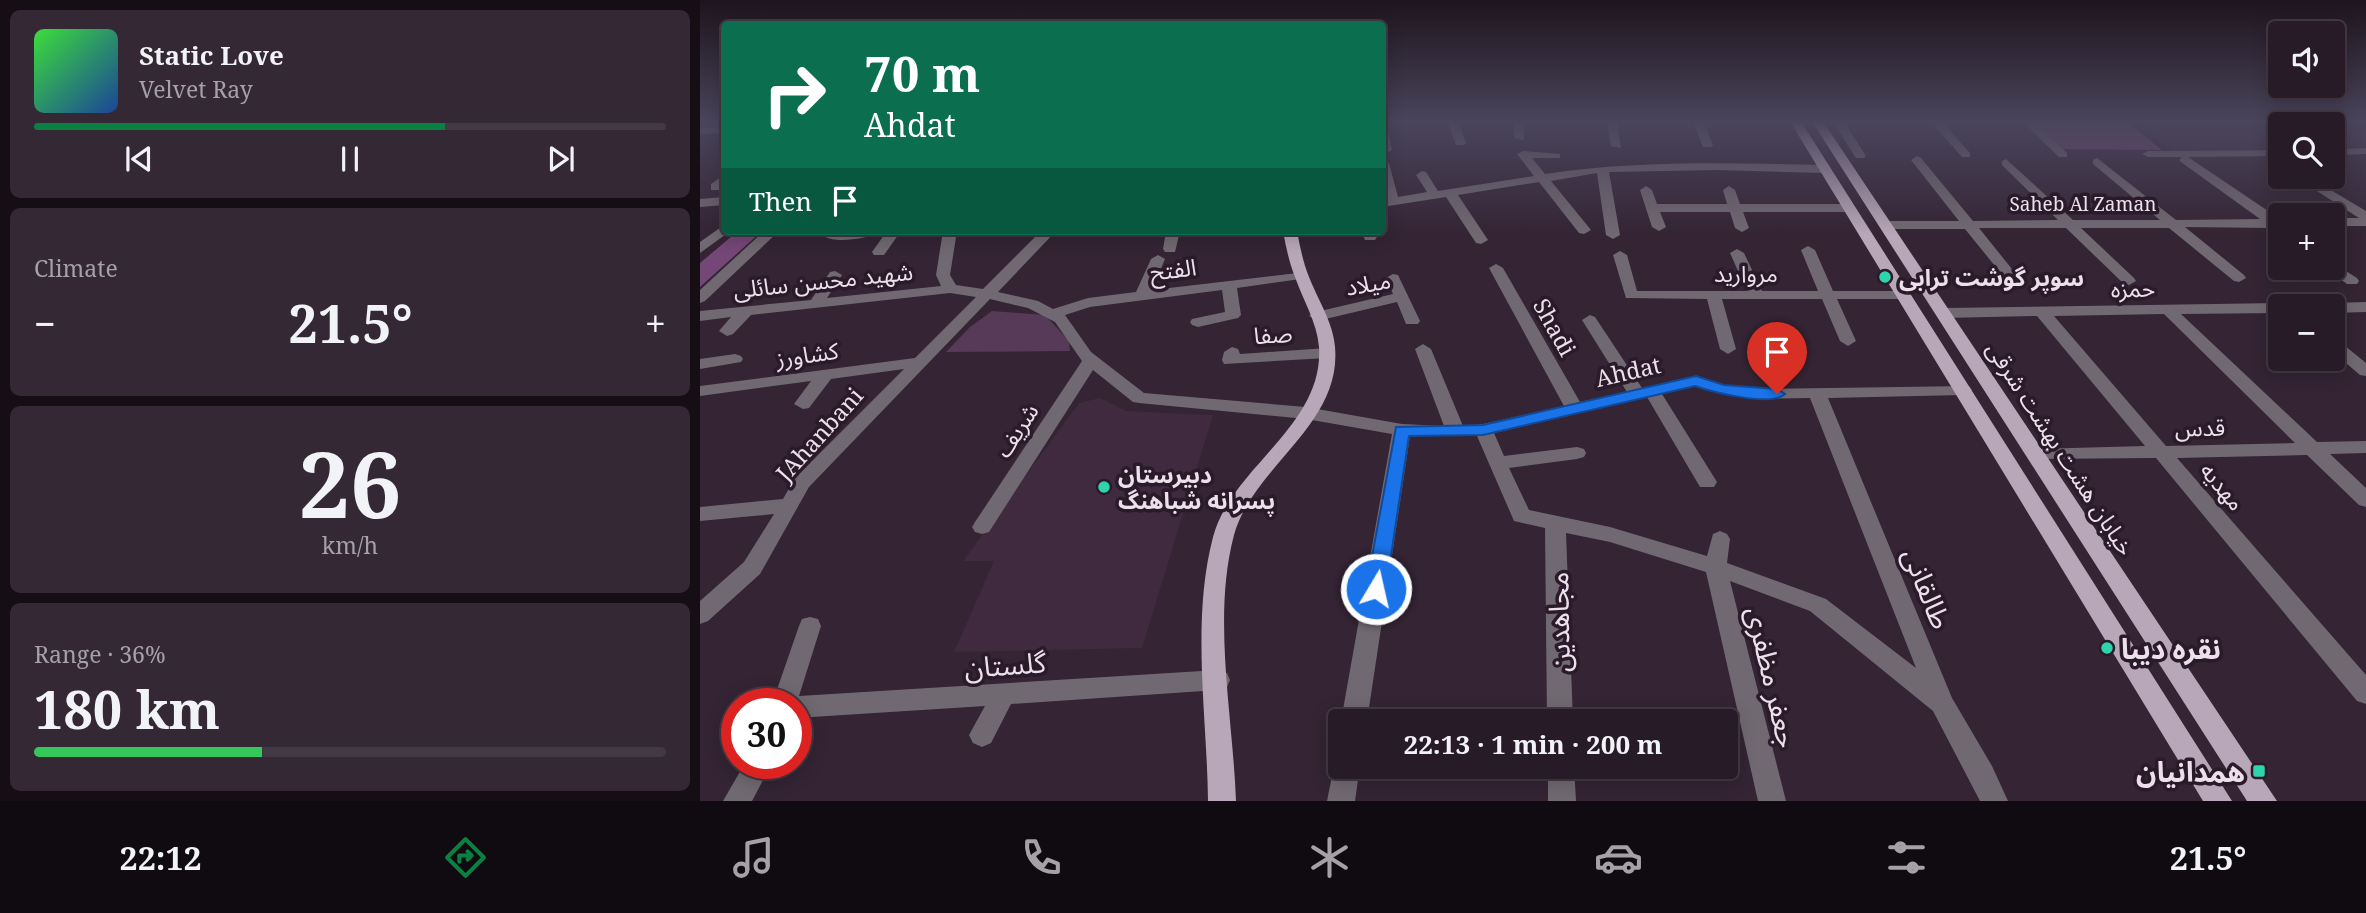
<!DOCTYPE html>
<html lang="en">
<head>
<meta charset="utf-8">
<style>
	:root { --surface:#271b27; --page:#332833; --text:#f1f3f6; --muted:#a4a1a7; --line:#433944; --accent:#0b8043 }
	body { margin:0; font-family:"Noto Serif","Noto Sans Arabic",serif; background:var(--page); color:var(--text); height:100vh; display:flex; flex-direction:column; font-size:26px; white-space:nowrap }
	* { box-sizing:border-box; margin:0 }
	p { font-size:23px; color:var(--muted) }
	.icon { flex:none; width:38px; height:38px; fill:none; stroke:currentColor; stroke-width:2; stroke-linecap:round; stroke-linejoin:round }
	.map { position:relative; flex:1; overflow:hidden }
	.details { display:flex; flex-direction:column; gap:10px; padding:10px; background:#150f15; width:700px }
	.details>* { flex:none }
	.hud { position:absolute; left:21px; top:21px; width:665px; height:214px; border-radius:7px; box-shadow:0 4px 18px #0003,0 0 0 2px var(--line); background:#0b6e4f; color:#fff; overflow:hidden }
	.tools { position:absolute; left:1568px; top:21px; display:grid; gap:14px }
	.tools a { display:grid; place-items:center; width:77px; height:77px; border-radius:7px; background:var(--surface); box-shadow:0 4px 18px #0003,0 0 0 2px var(--line); font-size:35px }
	.speed { position:absolute; left:21px; top:688px; display:flex; gap:14px; font-size:35px; font-weight:700; text-align:center }
	.speed>* { display:grid; place-content:center; width:91px; height:91px; border-radius:50%; background:var(--surface); box-shadow:0 4px 18px #0003,0 0 0 2px var(--line); line-height:1 }
	.speed .limit { border:10px solid #d22; background:#fff; color:#111 }
	.pin { position:absolute; display:grid; place-items:center; width:60px; height:60px; color:#fff; margin:-72px -30px; border-radius:50% 50% 50% 0; rotate:-45deg; box-shadow:0 0 7px #0007 }
	.pin .icon { rotate:45deg }
	.me { position:absolute; width:77px; margin:-38px; rotate:9deg; stroke-linejoin:round; filter:drop-shadow(0 0 5px #0008) }
	.turn { display:flex; align-items:center; gap:24px; height:147px; padding:0 28px; font-size:32px }
	.turn .icon { width:91px; height:91px; stroke-width:2.5 }
	.turn b { display:block; font-size:49px; line-height:60px }
	.then { display:flex; align-items:center; height:66px; padding:0 28px; background:#0003; gap:14px; font-size:26px }
	.big { font-size:52px; font-weight:700; line-height:1.1 }
	.details .widget { flex:1; display:flex; flex-direction:column; justify-content:center; gap:10px; min-width:0; padding:0 24px; border-radius:10px; background:var(--page) }
	.details .dial { align-items:center; gap:0 }
	.dial b { font-size:91px; line-height:1 }
	.song { display:flex; align-items:center; gap:21px }
	.cover { width:84px; height:84px; border-radius:10px; background:linear-gradient(135deg,hsl(120 70% 55%),hsl(220 70% 35%)) }
	.played { height:7px; border-radius:4px; background:linear-gradient(90deg,var(--accent) 65%,var(--line) 65%) }
	.keys { display:flex; justify-content:space-around; direction:ltr }
	.heat { display:flex; justify-content:space-between; align-items:center; font-size:38px; direction:ltr }
	.charge { height:10px; border-radius:5px; background:linear-gradient(90deg,#34c759 36%,var(--line) 0) }
	.trip { position:absolute; left:628px; top:709px; width:410px; height:70px; border-radius:7px; background:var(--surface); box-shadow:0 4px 18px #0003,0 0 0 2px var(--line); font-weight:700; line-height:70px; text-align:center }
	.dock { display:flex; height:112px; justify-content:space-around; align-items:center; background:#100b10; color:var(--muted) }
	.dock .icon { width:49px; height:49px }
	.dock .active { color:var(--accent) }
	.dock b { font-size:32px; color:var(--text) }
	main { display:flex; flex:1; min-height:0 }
	.map>svg:first-child { display:block }
</style>
</head>
<body>
<main>
<section class="details">
<div class="widget">
<div class="song"><i class="cover"></i><div><b>Static Love</b><p>Velvet Ray</p></div></div>
<div class="played"></div>
<div class="keys"><svg class="icon" aria-label="previous" viewBox="0 0 24 24"><path d="M18 5L8 12l10 7zM5 5v14"/></svg><svg class="icon" aria-label="pause" viewBox="0 0 24 24"><path d="M8 5v14M16 5v14"/></svg><svg class="icon" aria-label="next" viewBox="0 0 24 24"><path d="M6 5l10 7-10 7zM19 5v14"/></svg></div>
</div>
<div class="widget"><p>Climate</p>
<div class="heat"><a>−</a><b class="big">21.5°</b><a>+</a></div>
</div>
<div class="widget dial"><b>26</b><p>km/h</p></div>
<div class="widget"><p>Range · 36%</p><b class="big">180 km</b><div class="charge"></div></div>
</section>
<div class="map">
<svg width="1666" height="801" viewBox="0 0 1666 801">
	<rect width="100%" height="100%" fill="#342434"/>
	<!-- built -->
	<path fill="#3f2a40" d="M 1437,123 L 1553,123 L 1580,140 L 1580,149 L 1473,149 Z
		M 1561,123 L 1662,123 L 1666,125 L 1666,147 L 1633,147 L 1633,124 L 1580,124 L 1580,135 Z
		M 400,398 L 426,411 L 513,415 L 442,648 L 254,652 L 294,561 L 263,561 L 379,403 Z"/>
	<!-- green -->
	<path fill="#563a57" d="M 292,311 L 345,315 L 369,341 L 370,351 L 246,352 L 270,327 Z"/>
	<!-- forest -->
	<path fill="#744776" d="M 1336,123 L 1428,123 L 1462,150 L 1363,149 Z
		M 38,231 L 62,231 L 0,287 L 0,263 Z"/>
	<g fill="none" stroke-linecap="round" stroke-linejoin="round">
		<!-- minor -->
		<path fill="#716971" fill-rule="evenodd" d="M 682,123 L 687,126 L 692,150 L 686,153 L 682,153 Z
			M 748,123 L 759,123 L 766,143 L 764,145 L 756,145 Z
			M 814,123 L 824,123 L 824,140 L 814,138 Z
			M 907,123 L 917,123 L 921,148 L 911,146 Z
			M 993,123 L 1004,123 L 1013,145 L 1011,147 L 1003,147 Z
			M 1134,123 L 1145,123 L 1166,156 L 1164,158 L 1156,158 Z
			M 1232,123 L 1243,123 L 1270,153 L 1270,157 L 1262,157 Z
			M 1324,123 L 1336,123 L 1367,153 L 1367,157 L 1359,157 Z
			M 24,127 L 24,133 L 0,134 L 0,128 Z
			M 1666,148 L 1666,154 L 1633,155 L 1633,149 Z
			M 1580,150 L 1580,156 L 1488,157 L 1580,219 L 1580,227 L 1575,228 L 1485,227 L 1544,275 L 1546,278 L 1539,282 L 1534,281 L 1469,228 L 1381,228 L 1434,278 L 1436,281 L 1429,285 L 1424,284 L 1366,228 L 1279,228 L 1324,284 L 1317,288 L 1312,287 L 1265,229 L 1186,229 L 1179,225 L 1186,221 L 1259,221 L 1211,160 L 1217,156 L 1221,158 L 1273,221 L 1358,220 L 1302,165 L 1302,161 L 1306,159 L 1373,220 L 1460,220 L 1393,164 L 1393,160 L 1397,158 L 1476,220 L 1560,219 L 1481,162 L 1479,160 L 1482,157 L 1448,157 L 1442,154 L 1448,151 Z
			M 823,151 L 860,154 L 860,158 L 832,158 L 845,174 C 938,160 1030,163 1123,165 L 1129,169 L 1123,173 L 1017,170 L 909,172 L 920,235 L 913,239 L 906,235 L 897,173 L 851,181 L 891,230 L 884,234 L 879,233 L 839,182 L 758,195 L 788,240 L 781,244 L 776,243 L 746,197 L 682,207 L 682,199 L 686,199 L 682,185 L 682,160 L 689,163 L 698,197 L 727,192 L 716,175 L 722,171 L 726,172 L 738,191 L 834,176 L 817,154 Z
			M 24,175 L 24,185 L 19,190 L 11,190 L 11,184 Z
			M 1595,177 L 1609,177 L 1666,211 L 1666,226 L 1633,226 L 1633,218 L 1659,218 Z
			M 946,186 L 952,190 L 957,204 L 1027,204 L 1023,190 L 1029,186 L 1035,190 L 1040,204 L 1148,204 L 1154,208 L 1148,212 L 1043,212 L 1049,228 L 1042,232 L 1035,228 L 1030,212 L 960,212 L 966,227 L 959,231 L 952,227 L 940,190 Z
			M 24,197 L 24,205 L 0,207 L 0,199 Z
			M 24,225 L 24,231 L 29,232 L 0,253 L 0,242 Z
			M 64,231 L 79,231 L 5,301 L 0,303 L 0,290 Z
			M 139,231 L 180,231 C 170,239 134,244 124,236 Z
			M 187,231 L 201,231 L 184,255 L 174,255 L 172,252 Z
			M 243,231 L 257,231 L 250,275 L 256,285 L 283,289 L 341,231 L 356,231 L 298,292 L 338,301 L 353,309 L 388,298 L 436,292 L 451,259 L 458,255 L 465,259 L 452,290 L 606,272 L 608,275 L 601,279 L 537,288 L 541,315 L 538,318 L 498,327 L 492,325 L 490,322 L 492,319 L 525,312 L 522,290 L 390,307 L 365,315 L 391,352 L 444,393 L 606,407 L 702,424 L 744,426 L 715,349 L 723,344 L 731,349 L 763,426 L 783,424 L 864,406 L 789,268 L 796,264 L 803,268 L 880,402 L 927,392 L 882,320 L 890,315 L 895,317 L 942,388 L 996,376 L 1024,385 L 1056,389 L 1269,386 L 1272,390 L 1269,394 L 1263,395 L 1128,398 L 1252,698 L 1292,766 L 1308,801 L 1280,801 L 1233,711 L 1110,611 L 1030,581 L 1086,801 L 1058,801 L 1006,572 L 910,542 L 866,533 L 873,721 L 847,721 L 845,528 L 814,521 L 777,436 L 710,436 L 667,721 L 641,721 L 692,434 L 606,419 L 439,403 L 433,402 L 393,370 L 289,532 L 282,534 L 275,532 L 272,527 L 275,522 L 382,361 L 355,322 L 328,308 L 290,299 L 109,487 L 60,574 L 8,621 L 0,624 L 0,601 L 44,562 L 74,514 L 0,521 L 0,507 L 83,499 L 95,478 L 204,369 L 131,379 L 109,408 L 103,409 L 94,404 L 111,381 L 0,396 L 0,386 L 215,358 L 276,297 L 250,293 L 51,315 L 33,334 L 27,336 L 19,331 L 31,317 L 0,321 L 0,311 L 111,300 L 130,272 L 135,271 L 142,275 L 127,298 L 241,286 L 236,275 ZM 995,386 C 1033,400 1070,399 1110,398 L 1216,668 L 1126,599 L 1027,563 L 1030,539 L 1027,534 L 1020,531 L 1013,534 L 1007,556 L 910,527 L 829,510 L 809,468 L 877,459 L 884,457 L 886,453 L 884,449 L 877,447 L 804,456 L 794,433 L 947,397 L 1000,487 L 1014,487 L 1017,482 L 962,394 Z
			M 466,231 L 480,231 L 475,252 L 465,252 L 463,249 Z
			M 661,231 L 675,231 L 677,237 L 675,240 L 665,240 Z
			M 1108,246 L 1115,250 L 1133,291 L 1201,291 L 1208,295 L 1201,299 L 1137,299 L 1156,341 L 1148,346 L 1140,341 L 1122,299 L 1022,299 L 1036,349 L 1028,354 L 1020,349 L 1007,299 L 926,298 L 913,255 L 920,251 L 927,255 L 937,291 L 1047,291 L 1030,253 L 1037,249 L 1044,253 L 1062,291 L 1118,291 L 1101,250 Z
			M 1633,263 L 1657,278 L 1659,281 L 1657,284 L 1647,284 L 1628,270 L 1626,268 L 1633,268 Z
			M 693,274 L 698,275 L 720,321 L 718,324 L 706,324 L 697,302 L 617,321 L 609,316 L 612,313 L 693,294 L 686,278 Z
			M 1666,302 L 1666,312 L 1633,313 L 1633,306 L 1627,306 L 1633,303 Z
			M 1580,303 L 1586,306 L 1580,306 L 1580,313 L 1481,314 L 1617,442 L 1666,441 L 1666,453 L 1630,454 L 1666,488 L 1666,507 L 1659,505 L 1607,455 L 1477,458 L 1666,675 L 1666,704 L 1657,701 L 1456,458 L 1329,459 L 1327,455 L 1329,451 L 1336,449 L 1445,446 L 1337,316 L 1244,318 L 1236,313 L 1244,308 ZM 1464,314 L 1595,443 L 1466,446 L 1354,316 Z
			M 1633,339 L 1639,341 L 1666,363 L 1666,376 L 1660,375 L 1633,352 Z
			M 532,347 L 538,349 L 540,354 L 627,348 L 635,353 L 627,358 L 524,364 L 522,360 L 524,352 Z
			M 35,354 L 41,356 L 43,359 L 41,362 L 0,369 L 0,359 Z
			M 110,617 L 118,619 L 121,626 L 99,696 L 518,670 L 527,673 L 530,680 L 527,687 L 518,690 L 311,704 L 291,743 L 282,747 L 273,743 L 269,735 L 285,706 L 96,718 L 96,704 L 72,704 L 99,626 L 102,619 Z
			M 640,756 L 640,766 L 660,766 L 655,801 L 627,801 L 634,766 Z
			M 45,763 L 72,763 L 52,801 L 23,801 Z
			M 848,766 L 874,766 L 876,801 L 848,801 Z"/>
		<!-- major -->
		<path fill="#b8a7b8" fill-rule="evenodd" d="M 1091,123 L 1102,123 L 1532,801 L 1503,801 Z
			M 1113,123 L 1124,123 L 1577,801 L 1547,801 Z
			M 583,231 L 597,231 C 600,247 603,262 609,277 C 618,300 633,322 635,347 C 642,425 553,466 534,535 C 512,618 533,717 536,801 L 508,801 C 507,714 491,622 513,537 C 532,466 624,426 619,347 C 617,322 603,300 595,277 C 589,262 586,247 583,231 Z"/>
	</g>
	<!-- sky -->
	<linearGradient id="sky" x2="0" y2="1"><stop stop-color="#1d141d"/><stop offset="0.52" stop-color="#4a455c"/><stop offset="1" stop-color="#4a455c" stop-opacity="0"/></linearGradient>
	<rect width="1666" height="235" fill="url(#sky)"/>
	<!-- route -->
	<path fill="#1a73e8" stroke="#114b97" stroke-width="2" d="M 996,376 L 1024,385 L 1077,389 L 1085,394 C 1071,407 1012,392 995,386 L 783,435 L 709,436 L 686,589 L 683,594 L 676,597 L 669,594 L 666,589 L 696,427 L 783,425 Z"/>
	<!-- markers -->
	<g fill="#2ed4ab" stroke="#2a1a2a" stroke-width="2.5">
		<circle cx="1185" cy="277" r="7"/>
		<circle cx="404" cy="487" r="7"/>
		<circle cx="1407" cy="648" r="7"/>
		<rect x="1552" y="764" width="14" height="14" rx="3.5"/>
	</g>
	<g text-anchor="middle" dominant-baseline="central" stroke-width="7" stroke-linejoin="round" paint-order="stroke">
		<!-- far-street labels -->
		<g font-size="19" fill="#ebe0eb" stroke="#2a1a2a">
			<text x="1383" y="204">Saheb Al Zaman</text>
		</g>
		<!-- street labels -->
		<g font-size="23" fill="#ebe0eb" stroke="#2a1a2a">
			<text transform="translate(473 269) rotate(-7)">الفتح</text>
			<text x="1046" y="273">مروارید</text>
			<text transform="translate(123 280) rotate(-6)">شهید محسن سائلی</text>
			<text transform="translate(668 283) rotate(-10)">میلاد</text>
			<text transform="translate(1433 288) rotate(-1)">حمزه</text>
			<text transform="translate(855 327) rotate(61)">Shadi</text>
			<text transform="translate(573 334) rotate(-4)">صفا</text>
			<text transform="translate(107 354) rotate(-8)">کشاورز</text>
			<text transform="translate(928 371) rotate(-13)">Ahdat</text>
			<text transform="translate(1500 427) rotate(-1)">قدس</text>
			<text transform="translate(316 430) rotate(-57)">شریف</text>
			<text transform="translate(119 434) rotate(-48)">JAhanbani</text>
			<text transform="translate(1361 448) rotate(57)">خیابان هشت بهشت شرقی</text>
			<text transform="translate(1523 486) rotate(50)">مهدیه</text>
		</g>
		<!-- poi labels -->
		<g font-size="23" font-weight="bold" fill="#ebe0eb" stroke="#2a1a2a" text-anchor="start">
			<text x="1199" y="277">سوپر گوشت ترابی</text>
			<text x="418" y="474">دبیرستان<tspan x="418" dy="26">پسرانه شباهنگ</tspan></text>
		</g>
		<!-- near-street labels -->
		<g font-size="28" fill="#ebe0eb" stroke="#2a1a2a">
			<text transform="translate(1228 588) rotate(68)">طالقانی</text>
			<text transform="translate(858 622) rotate(-91)">مجاهدین</text>
			<text transform="translate(305 664) rotate(-4)">گلستان</text>
			<text transform="translate(1073 677) rotate(77)">جعفر مظفری</text>
		</g>
		<!-- near-poi labels -->
		<g font-size="28" font-weight="bold" fill="#ebe0eb" stroke="#2a1a2a" text-anchor="start">
			<text x="1421" y="648">نقره دیبا</text>
			<text x="1545" y="771" text-anchor="end">همدانیان</text>
		</g>
	</g>
</svg>
<div class="tools">
<a><svg class="icon" aria-label="sound" viewBox="0 0 24 24"><path d="M4 9h4l5-4v14l-5-4H4zM17 9q2 3 0 6"/></svg></a>
<a><svg class="icon" aria-label="search" viewBox="0 0 24 24"><circle cx="10" cy="10" r="6"/><path d="M15 15l6 6"/></svg></a>
<a>+</a>
<a>−</a>
</div>
<div class="speed"><div class="limit">30</div></div>
<div class="pin" style="left:1077px;top:394px;background:#d93025"><svg class="icon" aria-label="arrive" viewBox="0 0 24 24"><path d="M6 21V4h12l-3 4 3 4H6"/></svg></div>
<svg class="me" style="left:676px;top:589px" viewBox="-20 -20 40 40"><circle r="17" fill="#1a73e8" stroke="#fff" stroke-width="3"/><path d="M0-11L8 9 0 5-8 9z" fill="#fff"/></svg>
<div class="trip">22:13 · 1 min · 200 m</div>
<div class="hud">
<div class="turn"><svg class="icon" aria-label="right" viewBox="0 0 24 24"><path d="M7 20v-9h11M14 6l5 5-5 5"/></svg><div><b>70 m</b>Ahdat</div></div>
<div class="then">Then<svg class="icon" aria-label="arrive" viewBox="0 0 24 24"><path d="M6 21V4h12l-3 4 3 4H6"/></svg></div>
</div>
</div>
</main>
<nav class="dock">
<b>22:12</b>
<svg class="icon active" aria-label="directions" viewBox="0 0 24 24"><path d="M12 3l9 9-9 9-9-9zM9 14v-3h6M13 9l2 2-2 2"/></svg>
<svg class="icon" aria-label="music" viewBox="0 0 24 24"><path d="M9 18V5l10-2v13"/><circle cx="6" cy="18" r="3"/><circle cx="16" cy="16" r="3"/></svg>
<svg class="icon" aria-label="phone" viewBox="0 0 24 24"><path d="M5 4h4l2 5-3 2q2 4 5 5l2-3 5 2v4C11 20 4 13 5 4z"/></svg>
<svg class="icon" aria-label="climate" viewBox="0 0 24 24"><path d="M12 3v18M4 7l16 10M4 17L20 7"/></svg>
<svg class="icon" aria-label="car" viewBox="0 0 24 24"><path d="M5 17H2v-5l4-1 3-4h7l3 4 3 1v5h-3M9 17h6M6 11h13"/><circle cx="7" cy="17" r="2"/><circle cx="17" cy="17" r="2"/></svg>
<svg class="icon" aria-label="filters" viewBox="0 0 24 24"><path d="M4 7h16M4 17h16"/><circle cx="9" cy="7" r="2"/><circle cx="15" cy="17" r="2"/></svg>
<b>21.5°</b>
</nav>
</body>
</html>
